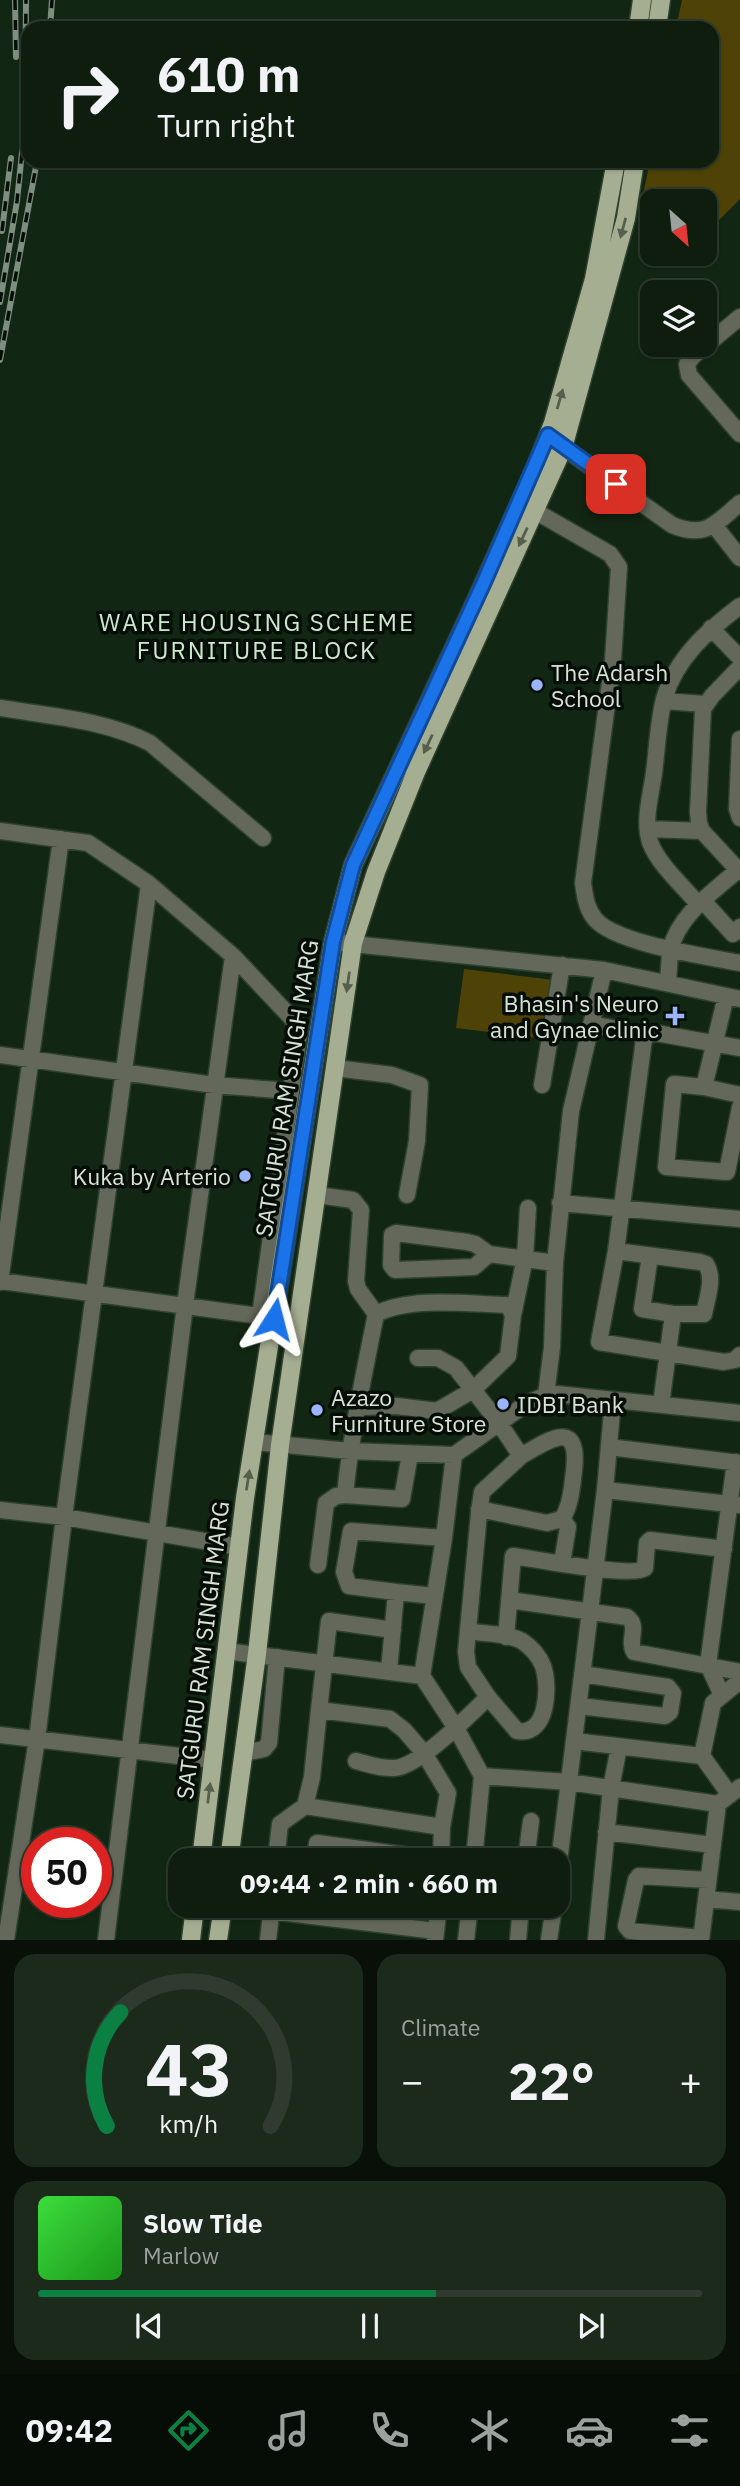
<!DOCTYPE html>
<html lang="en">
<head>
<meta charset="utf-8">
<style>
	:root { --surface:#0e1d0e; --page:#1c2a1c; --text:#f1f3f6; --muted:#9ba29e; --line:#2e3b2e; --accent:#0b8043 }
	body { margin:0; font-family:"IBM Plex Sans",sans-serif; background:var(--page); color:var(--text); height:100vh; display:flex; flex-direction:column; font-size:26px; white-space:nowrap }
	* { box-sizing:border-box; margin:0 }
	p { font-size:23px; color:var(--muted) }
	.icon { flex:none; width:38px; height:38px; fill:none; stroke:currentColor; stroke-width:2; stroke-linecap:round; stroke-linejoin:round }
	.map { position:relative; height:1940px; overflow:hidden }
	.details { display:flex; flex-direction:column; gap:14px; padding:14px; background:#081008; flex:1 }
	.details>* { flex:none }
	.top-card { position:absolute; left:21px; top:21px; width:698px; height:147px; border-radius:21px; box-shadow:0 2px 5px #0004,0 0 0 2px var(--line); background:#0e1d0e; color:var(--text); overflow:hidden }
	.needle { width:46px; rotate:153deg }
	.tools { position:absolute; left:640px; top:189px; display:grid; gap:14px }
	.tools a { display:grid; place-items:center; width:77px; height:77px; border-radius:14px; background:var(--surface); box-shadow:0 2px 5px #0004,0 0 0 2px var(--line); font-size:35px }
	.speed { position:absolute; left:21px; top:1827px; display:flex; gap:14px; font-size:35px; font-weight:700; text-align:center }
	.speed>* { display:grid; place-content:center; width:91px; height:91px; border-radius:50%; background:var(--surface); box-shadow:0 2px 5px #0004,0 0 0 2px var(--line); line-height:1 }
	.speed .limit { border:10px solid #d22; background:#fff; color:#111 }
	.pin { position:absolute; display:grid; place-items:center; width:60px; height:60px; color:#fff; margin:-30px; border-radius:14px; box-shadow:0 4px 10px #0006 }
	.me { position:absolute; width:77px; margin:-38px; rotate:9deg; stroke-linejoin:round; filter:drop-shadow(0 0 5px #0008) }
	.turn { display:flex; align-items:center; gap:24px; height:147px; padding:0 21px; font-size:32px }
	.turn .icon { width:91px; height:91px; stroke-width:2.5 }
	.turn b { display:block; font-size:49px; line-height:60px }
	.big { font-size:52px; font-weight:800; line-height:1.1 }
	.details .card { flex:1; display:flex; flex-direction:column; justify-content:center; gap:10px; min-width:0; padding:0 24px; border-radius:21px; background:var(--page) }
	.details .dial { align-items:center; gap:0 }
	.dial svg { height:182px; overflow:visible; fill:none; stroke:var(--line); stroke-width:7; stroke-linecap:round; text-anchor:middle }
	.dial text { fill:var(--text); stroke:none }
	.song { display:flex; align-items:center; gap:21px }
	.cover { width:84px; height:84px; border-radius:10px; background:linear-gradient(135deg,hsl(120 70% 55%),hsl(120 70% 35%)) }
	.played { height:7px; border-radius:4px; background:linear-gradient(90deg,var(--accent) 60%,var(--line) 60%) }
	.keys { display:flex; justify-content:space-around; direction:ltr }
	.heat { display:flex; justify-content:space-between; align-items:center; font-size:38px; direction:ltr }
	.details .tiles { flex:1; display:grid; gap:14px; grid-template-columns:1fr 1fr }
	.card:last-child { grid-column:span 2 }
	.trip { position:absolute; left:168px; top:1848px; width:402px; height:70px; border-radius:21px; background:var(--surface); box-shadow:0 2px 5px #0004,0 0 0 2px var(--line); font-weight:800; line-height:70px; text-align:center }
	.tabs { display:flex; height:112px; justify-content:space-around; align-items:center; background:#060c06; color:var(--muted) }
	.tabs .icon { width:49px; height:49px }
	.tabs .on { color:var(--accent) }
	.tabs b { font-size:32px; color:var(--text) }
	.map>svg:first-child { display:block }
</style>
</head>
<body>
<div class="map">
<svg width="740" height="1940" viewBox="0 0 740 1940">
	<rect width="100%" height="100%" fill="#122713"/>
	<!-- green -->
	<path fill="#4e4206" d="M 682,0 L 740,0 L 740,199 L 705,234 L 705,201 L 653,201 L 653,219 L 639,214 L 650,161 L 712,161 L 712,28 L 676,28 Z
		M 464,969 L 554,980 L 546,1039 L 456,1028 Z"/>
	<g fill="none" stroke-linecap="round" stroke-linejoin="round">
		<defs>
			<path id="minor" d="M 740,317 L 692,357 L 687,364 L 689,375 L 740,434
				M 553,440 L 672,525 C 706,539 715,524 740,503
				M 535,511 L 610,554 L 619,567 L 613,660 L 583,883 C 585,896 586,908 595,919 C 616,944 706,956 740,963
				M 714,525 L 740,558
				M 711,628 L 740,658
				M 740,667 L 712,696 L 703,709 L 698,812 L 699,823 L 702,831 L 740,872
				M 664,701 L 705,704
				M 0,708 C 50,716 105,720 150,743 L 263,838
				M 740,739 L 737,809 L 740,818
				M 648,829 L 702,831
				M 0,831 L 88,843 L 149,884 L 233,956 L 300,1027 L 260,1316 L 0,1281
				M 703,901 L 733,934 L 740,927
				M 699,905 C 685,888 657,863 650,842 C 643,821 651,795 654,773 C 657,749 658,723 664,699 C 676,658 707,631 740,606
				M 333,942 L 604,970 L 740,999
				M 668,982 C 669,971 669,959 671,948 C 679,914 716,890 740,868
				M 591,1024 L 648,1035
				M 740,1048 L 656,1033 L 648,1035 L 644,1039 L 616,1251 L 599,1342 L 724,1362 L 735,1360 L 740,1355
				M 0,1055 L 214,1085 L 290,1091
				M 335,1068 L 392,1075 L 420,1085 L 417,1141 L 407,1195
				M 542,1085 L 562,965
				M 704,1087 L 726,996
				M 740,1095 L 704,1087 L 674,1084 L 666,1167 L 727,1172 L 740,1107
				M 317,1195 L 353,1200 L 361,1210 L 356,1281 L 358,1289 L 376,1314
				M 560,1203 L 740,1219
				M 616,1251 L 700,1262 L 706,1264 C 715,1278 707,1298 704,1314 L 673,1314 L 642,1309 L 650,1256
				M 489,1254 L 474,1267 L 395,1270 L 391,1265 L 392,1235 L 396,1233 L 467,1242 L 475,1244 L 489,1254 L 555,1263
				M 0,1282 L 61,839
				M 513,1315 L 525,1258 L 528,1208
				M 546,1395 L 552,1347 L 555,1263 L 571,1111 L 604,970
				M 661,1405 L 673,1314
				M 254,1442 L 350,1451 L 454,1455 L 526,1404 L 546,1395 L 557,1394 L 740,1413
				M 609,1447 L 740,1463
				M 454,1455 L 444,1538 L 422,1676 L 456,1728 L 482,1776 L 569,1782 L 718,1804
				M 605,1490 L 738,1505
				M 345,1495 L 402,1499 L 410,1454
				M 479,1509 L 547,1523 L 562,1519 C 571,1505 572,1487 574,1471 C 580,1418 550,1439 521,1456
				M 0,1510 L 64,1517 L 239,1547
				M 562,1519 L 568,1527 L 562,1563
				M 318,1565 L 326,1503 L 336,1496 L 345,1495 C 351,1434 364,1374 376,1314 C 411,1296 469,1304 508,1305 L 513,1315 L 508,1356 L 473,1390 L 437,1411 L 397,1406 L 358,1407
				M 396,1592 L 434,1596
				M 510,1602 L 516,1601 L 627,1617 C 640,1626 627,1640 634,1652 L 740,1672
				M 468,1631 C 484,1634 507,1633 522,1641 C 531,1647 539,1656 543,1666 C 550,1686 548,1737 517,1731 L 488,1697
				M 506,1637 L 513,1556 C 534,1559 633,1578 645,1568 L 647,1543 L 650,1540 L 724,1549
				M 226,1651 L 422,1676
				M 389,1671 L 396,1592 L 349,1586 L 344,1572 L 351,1531 L 444,1538
				M 722,1695 L 708,1665 L 735,1462
				M 579,1706 L 665,1716 L 670,1712 L 673,1693 L 668,1687 L 582,1674
				M 319,1710 L 329,1621 L 393,1630
				M 0,1735 L 213,1760
				M 574,1741 L 702,1756 L 713,1703 L 740,1681
				M 244,1753 L 264,1749 L 269,1743 L 277,1657
				M 702,1756 L 730,1795
				M 356,1761 C 368,1764 381,1769 394,1768 C 417,1768 470,1715 488,1697 L 468,1667 L 466,1652 L 479,1513 L 482,1492 L 521,1456 L 499,1423 L 456,1368 L 438,1358 L 418,1358
				M 305,1806 L 312,1777 L 319,1710 L 390,1719 L 404,1730 L 424,1753 L 448,1793 L 442,1827 L 441,1860
				M 606,1832 L 713,1845
				M 230,1854 L 282,1860
				M 276,1860 L 280,1824 L 305,1806 L 442,1827
				M 315,1860 L 317,1843 L 411,1856 L 411,1860
				M 474,1860 L 482,1776
				M 526,1860 L 531,1821
				M 558,1870 L 605,1490 L 613,1400
				M 706,1899 L 740,1902
				M 271,1911 L 436,1931
				M 701,1938 L 630,1931 L 626,1926 L 636,1880 L 639,1876 L 708,1880
				M 6,1940 L 37,1739 L 64,1517 L 149,884
				M 106,1940 L 185,1305 L 233,956
				M 268,1940 L 272,1906
				M 435,1940 L 439,1906
				M 466,1940 L 470,1906
				M 518,1940 L 521,1906
				M 549,1940 L 554,1906
				M 596,1940 L 611,1788 L 619,1747
				M 701,1940 L 718,1804 L 740,1787"/>
			<path id="major" d="M 638,28 L 642,0
				M 657,28 L 661,0
				M 201,1860 L 245,1498 L 333,942 L 353,865 L 475,603 L 536,467 L 553,423 L 594,279 L 616,161
				M 229,1860 L 257,1654 L 280,1445 L 353,943 L 376,872 L 416,772 L 563,448 L 626,218 L 635,161
				M 191,1940 L 195,1906
				M 218,1940 L 223,1906"/>
		</defs>
		<!-- minor casing -->
		<use href="#minor" stroke="#2d412e" stroke-width="19"/>
		<!-- major casing -->
		<use href="#major" stroke="#2d412e" stroke-width="21"/>
		<!-- minor -->
		<use href="#minor" stroke="#63685a" stroke-width="16"/>
		<!-- major -->
		<use href="#major" stroke="#a6ae92" stroke-width="18"/>
		<defs>
			<path id="rail" d="M 15,0 L 16,57
				M 50,28 L 52,0
				M 2,231 L 11,158
				M 0,302 L 17,201 L 25,123 L 26,0
				M 0,360 L 37,161"/>
		</defs>
		<!-- rail casing -->
		<use href="#rail" stroke="#7e8f7f" stroke-width="6"/>
		<!-- rail -->
		<use href="#rail" stroke="#050e06" stroke-width="3.5" stroke-dasharray="10" stroke-linecap="butt"/>
	</g>
	<!-- one-way arrows -->
	<defs><path id="oneway-solid" d="M-6-.8H1V-3.2L6.5 0L1 3.2V.8H-6Z" transform="scale(1.75)"/></defs>
	<g fill="#565e4c">
		<use href="#oneway-solid" transform="translate(623 228) rotate(105)"/>
		<use href="#oneway-solid" transform="translate(560 399) rotate(-74)"/>
		<use href="#oneway-solid" transform="translate(523 537) rotate(115)"/>
		<use href="#oneway-solid" transform="translate(428 744) rotate(115)"/>
		<use href="#oneway-solid" transform="translate(348 982) rotate(98)"/>
		<use href="#oneway-solid" transform="translate(248 1480) rotate(-81)"/>
		<use href="#oneway-solid" transform="translate(209 1793) rotate(-83)"/>
	</g>
	<g fill="none" stroke-linecap="round" stroke-linejoin="round">
		<defs>
			<path id="route" d="M 274,1319 L 333,942 L 353,865 L 484,582 L 548,435 L 616,484"/>
		</defs>
		<!-- route casing -->
		<use href="#route" stroke="#114b97" stroke-width="18"/>
		<!-- route -->
		<use href="#route" stroke="#1a73e8" stroke-width="12"/>
	</g>
	<!-- markers -->
	<g fill="#9ab5fd" stroke="#050e06" stroke-width="2.5">
		<circle cx="537" cy="685" r="7"/>
		<path d="M671.5 1005.5h7v7h7v7h-7v7h-7v-7h-7v-7h7z"/>
		<circle cx="245" cy="1176" r="7"/>
		<circle cx="503" cy="1404" r="7"/>
		<circle cx="317" cy="1410" r="7"/>
	</g>
	<g text-anchor="middle" dominant-baseline="central" stroke-width="7" stroke-linejoin="round" paint-order="stroke">
		<!-- poi labels -->
		<g font-size="23" fill="#d6e3d6" stroke="#050e06" text-anchor="start">
			<text x="551" y="672">The Adarsh<tspan x="551" dy="26">School</tspan></text>
			<text x="659" y="1003" text-anchor="end">Bhasin's Neuro<tspan x="659" dy="26">and Gynae clinic</tspan></text>
			<text x="231" y="1176" text-anchor="end">Kuka by Arterio</text>
			<text x="331" y="1397">Azazo<tspan x="331" dy="26">Furniture Store</tspan></text>
			<text x="517" y="1404">IDBI Bank</text>
		</g>
		<!-- street labels -->
		<g font-size="23" fill="#d6e3d6" stroke="#050e06">
			<text transform="translate(286 1088) rotate(-81)">SATGURU RAM SINGH MARG</text>
			<text transform="translate(202 1650) rotate(-83)">SATGURU RAM SINGH MARG</text>
		</g>
		<!-- neighbourhood labels -->
		<g font-size="24" letter-spacing="2" fill="#cce8cd" stroke="#050e06">
			<text x="257" y="622">WARE HOUSING SCHEME<tspan x="257" dy="28">FURNITURE BLOCK</tspan></text>
		</g>
	</g>
</svg>
<div class="tools">
<a><svg class="needle" viewBox="-14 -14 28 28"><path d="M0-13l5 13h-10z" fill="#e53935"/><path d="M0 13l5-13h-10z" fill="#9ba29e"/></svg></a>
<a><svg class="icon" aria-label="layers" viewBox="0 0 24 24"><path d="M12 4l9 5-9 5-9-5zM3 14l9 5 9-5"/></svg></a>
</div>
<div class="speed"><div class="limit">50</div></div>
<div class="pin" style="left:616px;top:484px;background:#d93025"><svg class="icon" aria-label="arrive" viewBox="0 0 24 24"><path d="M6 21V4h12l-3 4 3 4H6"/></svg></div>
<svg class="me" style="left:274px;top:1319px" viewBox="-20 -20 40 40"><path d="M0-17L14 15 0 8-14 15z" fill="#1a73e8" stroke="#fff" stroke-width="4"/></svg>
<div class="trip">09:44 · 2 min · 660 m</div>
<div class="top-card">
<div class="turn"><svg class="icon" aria-label="right" viewBox="0 0 24 24"><path d="M7 20v-9h11M14 6l5 5-5 5"/></svg><div><b>610 m</b>Turn right</div></div>
</div>
</div>
<section class="details">
<div class="tiles">
<div class="card dial"><svg viewBox="0 0 100 80">
<path d="M14 69A42 42 0 1 1 86 69"/>
<path d="M14 69A42 42 0 0 1 20 19" stroke="#0b8043"/>
<text x="50" y="56" font-size="32" font-weight="700">43</text>
<text x="50" y="72" font-size="11">km/h</text>
</svg></div>
<div class="card"><p>Climate</p>
<div class="heat"><a>−</a><b class="big">22°</b><a>+</a></div>
</div>
<div class="card">
<div class="song"><i class="cover"></i><div><b>Slow Tide</b><p>Marlow</p></div></div>
<div class="played"></div>
<div class="keys"><svg class="icon" aria-label="previous" viewBox="0 0 24 24"><path d="M18 5L8 12l10 7zM5 5v14"/></svg><svg class="icon" aria-label="pause" viewBox="0 0 24 24"><path d="M8 5v14M16 5v14"/></svg><svg class="icon" aria-label="next" viewBox="0 0 24 24"><path d="M6 5l10 7-10 7zM19 5v14"/></svg></div>
</div>
</div>
</section>
<nav class="tabs">
<b>09:42</b>
<svg class="icon on" aria-label="directions" viewBox="0 0 24 24"><path d="M12 3l9 9-9 9-9-9zM9 14v-3h6M13 9l2 2-2 2"/></svg>
<svg class="icon" aria-label="music" viewBox="0 0 24 24"><path d="M9 18V5l10-2v13"/><circle cx="6" cy="18" r="3"/><circle cx="16" cy="16" r="3"/></svg>
<svg class="icon" aria-label="phone" viewBox="0 0 24 24"><path d="M5 4h4l2 5-3 2q2 4 5 5l2-3 5 2v4C11 20 4 13 5 4z"/></svg>
<svg class="icon" aria-label="climate" viewBox="0 0 24 24"><path d="M12 3v18M4 7l16 10M4 17L20 7"/></svg>
<svg class="icon" aria-label="car" viewBox="0 0 24 24"><path d="M5 17H2v-5l4-1 3-4h7l3 4 3 1v5h-3M9 17h6M6 11h13"/><circle cx="7" cy="17" r="2"/><circle cx="17" cy="17" r="2"/></svg>
<svg class="icon" aria-label="filters" viewBox="0 0 24 24"><path d="M4 7h16M4 17h16"/><circle cx="9" cy="7" r="2"/><circle cx="15" cy="17" r="2"/></svg>
</nav>
</body>
</html>
